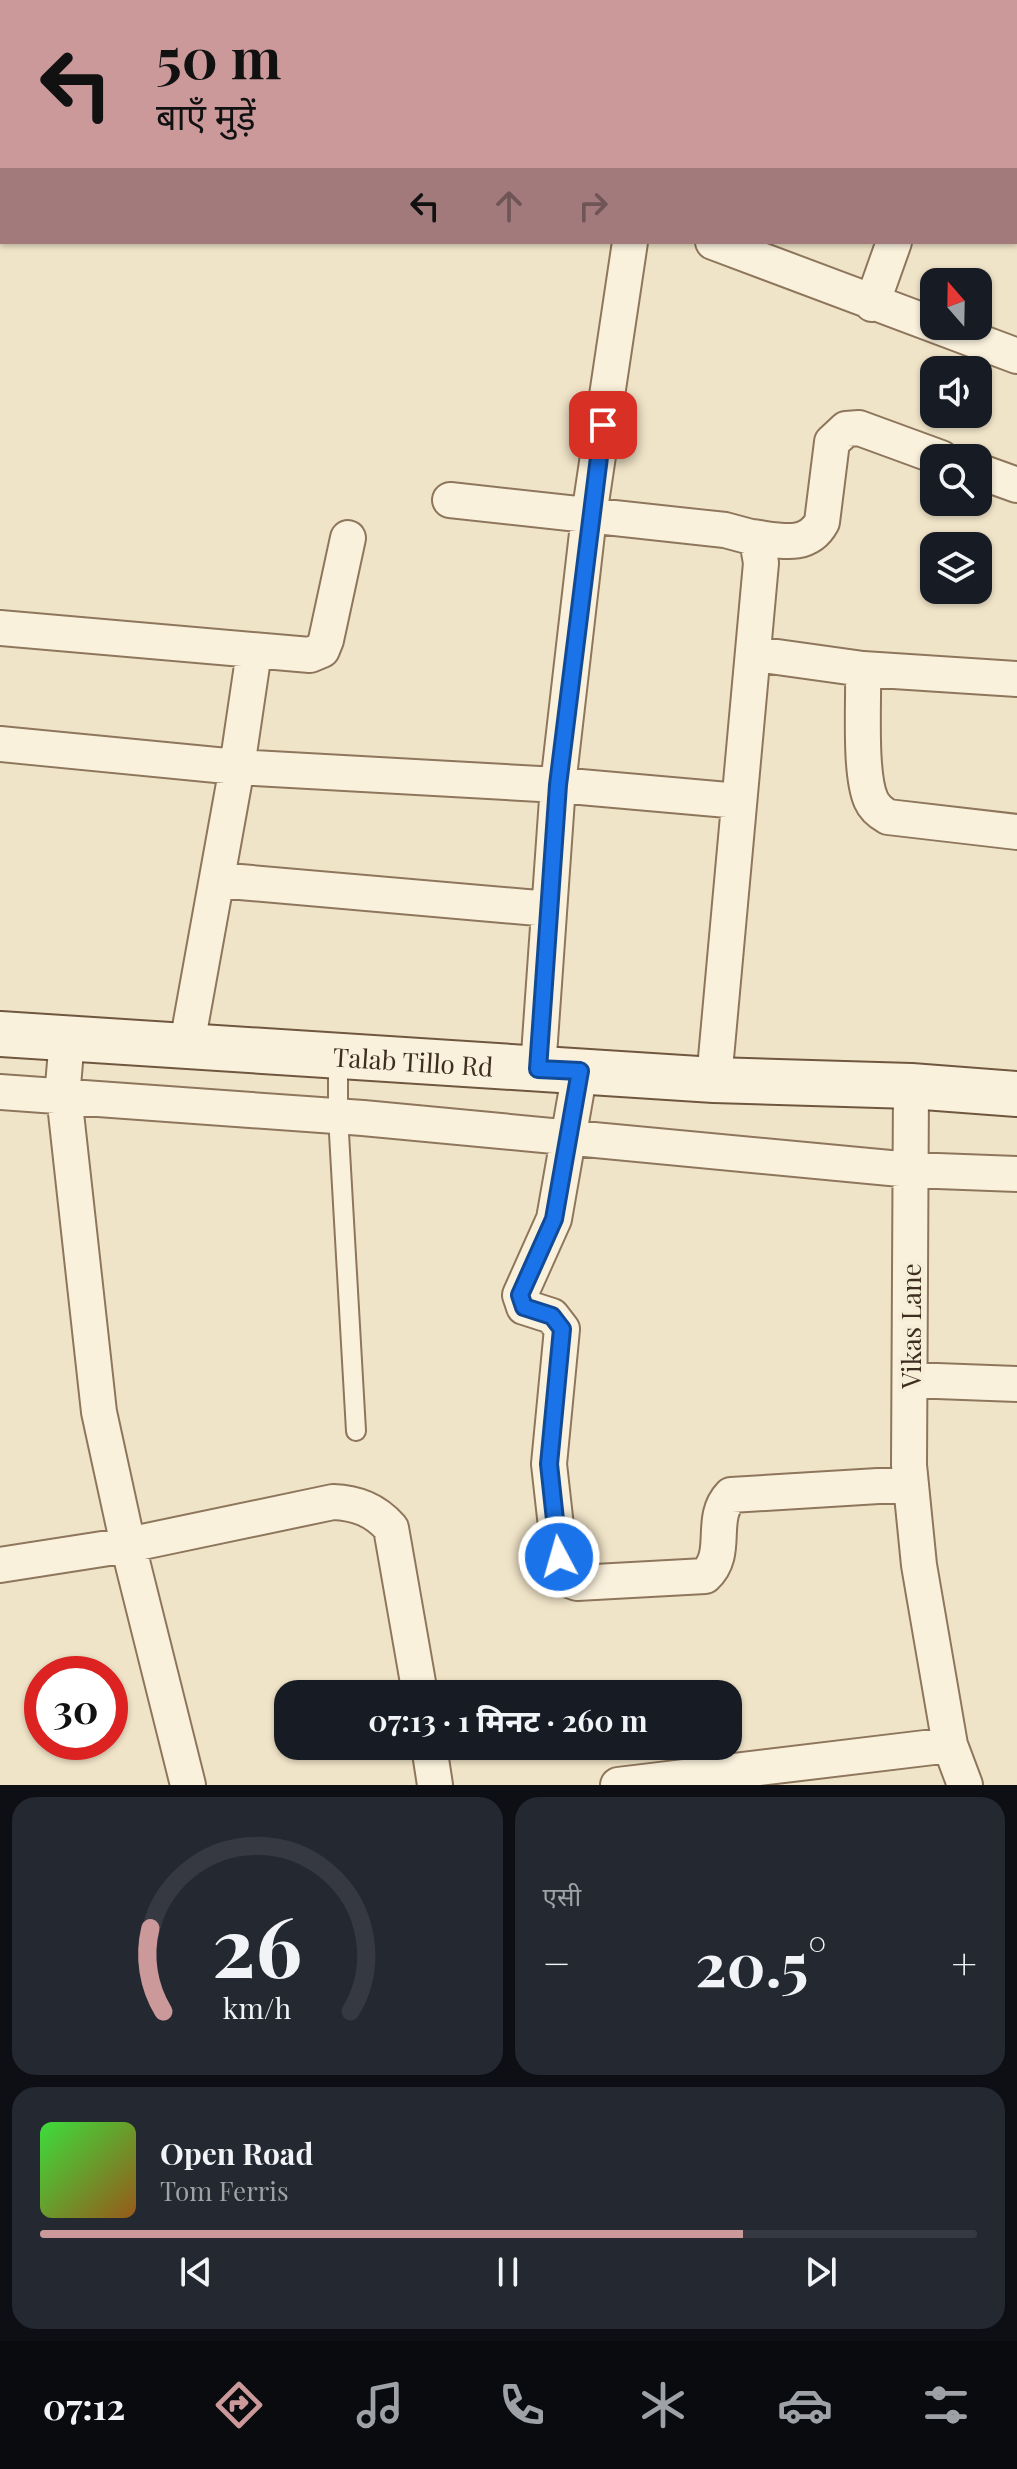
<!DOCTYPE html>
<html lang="hi">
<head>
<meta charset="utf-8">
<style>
	:root { --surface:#171b24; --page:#242831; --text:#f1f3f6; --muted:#9ea1a6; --line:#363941; --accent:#cc999b }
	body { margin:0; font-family:"Playfair Display","Noto Sans Devanagari",serif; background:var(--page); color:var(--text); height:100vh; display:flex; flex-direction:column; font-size:30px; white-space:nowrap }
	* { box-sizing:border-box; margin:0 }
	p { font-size:26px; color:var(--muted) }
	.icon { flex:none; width:44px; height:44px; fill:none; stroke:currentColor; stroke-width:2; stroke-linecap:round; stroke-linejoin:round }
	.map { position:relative; height:1785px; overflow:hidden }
	.sheet { display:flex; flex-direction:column; gap:12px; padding:12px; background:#0d0f14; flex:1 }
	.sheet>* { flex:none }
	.guide { position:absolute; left:0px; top:0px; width:1018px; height:244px; box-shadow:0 2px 6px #0004; background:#cc999b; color:#111; overflow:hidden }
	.needle { width:52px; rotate:340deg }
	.fabs { position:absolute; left:920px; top:268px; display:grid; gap:16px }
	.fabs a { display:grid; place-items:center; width:72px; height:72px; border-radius:16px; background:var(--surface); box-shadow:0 2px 6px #0004; font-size:40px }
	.speed { position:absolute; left:24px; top:1656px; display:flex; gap:16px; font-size:40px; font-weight:700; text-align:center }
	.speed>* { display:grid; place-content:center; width:104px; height:104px; border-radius:50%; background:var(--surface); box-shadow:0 2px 6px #0004; line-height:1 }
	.speed .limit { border:12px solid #d22; background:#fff; color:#111 }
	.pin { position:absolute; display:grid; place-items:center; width:68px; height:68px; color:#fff; margin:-34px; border-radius:16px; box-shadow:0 4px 12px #0006 }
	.me { position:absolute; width:88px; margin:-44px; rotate:354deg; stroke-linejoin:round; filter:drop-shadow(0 0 6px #0008) }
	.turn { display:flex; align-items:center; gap:28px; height:168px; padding:0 24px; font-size:36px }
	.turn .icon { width:104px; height:104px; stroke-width:2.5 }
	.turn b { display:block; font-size:56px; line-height:68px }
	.lanes { display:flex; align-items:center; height:76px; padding:0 24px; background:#0003; justify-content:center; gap:40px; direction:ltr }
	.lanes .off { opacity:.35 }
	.big { font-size:60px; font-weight:700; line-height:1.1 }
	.sheet .widget { flex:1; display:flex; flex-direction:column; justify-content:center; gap:12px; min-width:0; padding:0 28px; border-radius:24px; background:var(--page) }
	.sheet .dial { align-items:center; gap:0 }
	.dial svg { height:208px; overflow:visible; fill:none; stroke:var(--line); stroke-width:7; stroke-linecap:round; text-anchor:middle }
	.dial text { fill:var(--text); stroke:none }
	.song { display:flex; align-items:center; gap:24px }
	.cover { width:96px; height:96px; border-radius:12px; background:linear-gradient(135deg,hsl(120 70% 55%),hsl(30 70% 35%)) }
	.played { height:8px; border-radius:4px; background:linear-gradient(90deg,var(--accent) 75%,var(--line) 75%) }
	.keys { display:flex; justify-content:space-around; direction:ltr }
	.heat { display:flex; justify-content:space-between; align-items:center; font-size:44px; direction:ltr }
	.sheet .tiles { flex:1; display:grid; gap:12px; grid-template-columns:1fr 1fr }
	.widget:last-child { grid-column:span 2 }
	.trip { position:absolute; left:274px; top:1680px; width:468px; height:80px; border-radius:24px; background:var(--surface); box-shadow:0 2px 6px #0004; font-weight:700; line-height:80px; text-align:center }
	.tab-bar { display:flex; height:128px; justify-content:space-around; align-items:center; background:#090b0e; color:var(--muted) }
	.tab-bar .icon { width:56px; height:56px }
	.tab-bar .on { color:var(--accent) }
	.tab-bar b { font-size:36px; color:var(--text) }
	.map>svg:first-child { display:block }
</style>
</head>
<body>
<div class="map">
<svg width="1017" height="1785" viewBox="0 0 1017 1785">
	<rect width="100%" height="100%" fill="#f0e4c8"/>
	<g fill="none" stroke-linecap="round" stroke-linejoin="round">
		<defs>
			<path id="lane" d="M 338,1055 L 338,1116 L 356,1431"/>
			<path id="street" d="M 560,2 L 560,0
				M 668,2 L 668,0
				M 974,2 L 975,0
				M 713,242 L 1017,356
				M 872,304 L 894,242
				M 978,471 L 1017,485
				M 450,500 L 725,530 L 751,537 L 758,546 L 761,563 L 714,1080
				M 751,537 C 778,540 807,550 822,522 L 832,442 L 846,429 L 859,428 L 941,458
				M 0,628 L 310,655 L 322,650 L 326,640 L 348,538
				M 756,654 L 863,669 L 1017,679
				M 863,669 C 864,701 859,773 871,800 C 874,807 881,813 888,817 L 1017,832
				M 0,744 L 237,767 L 558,785 L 739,801
				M 217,880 L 549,909
				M 67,1038 L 63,1086 L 99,1412 L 128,1545 L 188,1785
				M 187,1044 L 237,767 L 254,652
				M 538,1069 L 558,785 L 589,516 L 630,242
				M 580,1071 L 554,1219 L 520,1295 L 524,1307 L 552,1316 L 562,1329 L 549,1464 L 561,1571 L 566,1579 L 577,1583 L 705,1576 C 730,1553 708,1519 731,1495 L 911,1484
				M 911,1086 L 909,1465 L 919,1565 L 950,1745 L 965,1785
				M 0,1092 L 363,1118 L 911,1170 L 1017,1174
				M 910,1380 L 1017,1384
				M 0,1565 L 128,1545 L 333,1502 C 357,1503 375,1510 391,1528 L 420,1694
				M 429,1746 L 435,1785
				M 618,1785 L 950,1745"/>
			<g id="secondary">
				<path id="s1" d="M 0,1034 L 714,1080 L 911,1086 L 1017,1094"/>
			</g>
		</defs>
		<!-- lane casing -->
		<use href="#lane" stroke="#8d765c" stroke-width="22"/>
		<!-- street casing -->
		<use href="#street" stroke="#8d765c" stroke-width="38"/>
		<!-- secondary casing -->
		<use href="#secondary" stroke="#6f573f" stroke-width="48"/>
		<!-- lane -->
		<use href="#lane" stroke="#faf1dc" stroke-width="18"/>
		<!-- street -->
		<use href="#street" stroke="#faf1dc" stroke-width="34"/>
		<!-- secondary -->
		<use href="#secondary" stroke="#faf1dc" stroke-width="44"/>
	</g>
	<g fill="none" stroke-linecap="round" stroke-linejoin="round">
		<defs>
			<path id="route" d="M 559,1557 L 549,1464 L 562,1329 L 552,1316 L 524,1307 L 520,1295 L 554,1219 L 580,1071 L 538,1069 L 558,785 L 603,425"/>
		</defs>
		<!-- route casing -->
		<use href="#route" stroke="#114b97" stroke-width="20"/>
		<!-- route -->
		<use href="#route" stroke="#1a73e8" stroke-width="14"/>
	</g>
	<g text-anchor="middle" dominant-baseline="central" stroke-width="8" stroke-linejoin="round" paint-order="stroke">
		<!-- street labels -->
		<g font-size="26" fill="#3d2e20" stroke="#f7eed8">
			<text stroke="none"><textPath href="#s1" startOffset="414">Talab Tillo Rd</textPath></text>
			<text transform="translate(910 1326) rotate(-90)">Vikas Lane</text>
		</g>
	</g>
</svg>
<div class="fabs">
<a><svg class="needle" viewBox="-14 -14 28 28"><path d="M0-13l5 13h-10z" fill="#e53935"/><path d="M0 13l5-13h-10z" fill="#9ea1a6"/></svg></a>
<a><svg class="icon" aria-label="sound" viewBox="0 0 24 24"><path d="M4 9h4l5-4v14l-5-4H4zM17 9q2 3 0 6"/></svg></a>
<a><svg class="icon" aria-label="search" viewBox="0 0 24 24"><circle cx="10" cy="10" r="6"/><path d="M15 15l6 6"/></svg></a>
<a><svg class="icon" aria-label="layers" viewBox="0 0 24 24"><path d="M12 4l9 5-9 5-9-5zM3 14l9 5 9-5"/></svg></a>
</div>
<div class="speed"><div class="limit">30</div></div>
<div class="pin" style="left:603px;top:425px;background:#d93025"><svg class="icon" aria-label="arrive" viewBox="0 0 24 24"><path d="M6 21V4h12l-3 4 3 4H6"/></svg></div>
<svg class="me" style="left:559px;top:1557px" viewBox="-20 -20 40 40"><circle r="17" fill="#1a73e8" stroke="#fff" stroke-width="3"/><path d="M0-11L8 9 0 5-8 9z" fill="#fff"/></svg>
<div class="trip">07:13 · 1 मिनट · 260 m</div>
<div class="guide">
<div class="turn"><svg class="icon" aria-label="left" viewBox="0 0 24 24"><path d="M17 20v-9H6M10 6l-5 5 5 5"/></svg><div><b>50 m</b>बाएँ मुड़ें</div></div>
<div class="lanes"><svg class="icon" aria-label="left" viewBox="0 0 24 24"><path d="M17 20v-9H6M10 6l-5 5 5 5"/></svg><svg class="icon off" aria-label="ahead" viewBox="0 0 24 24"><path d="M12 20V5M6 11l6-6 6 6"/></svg><svg class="icon off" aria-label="right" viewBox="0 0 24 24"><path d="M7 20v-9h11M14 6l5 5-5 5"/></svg></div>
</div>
</div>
<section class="sheet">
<div class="tiles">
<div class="widget dial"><svg viewBox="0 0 100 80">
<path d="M14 69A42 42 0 1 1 86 69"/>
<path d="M14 69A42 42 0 0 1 9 37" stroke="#cc999b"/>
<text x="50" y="56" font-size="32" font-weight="700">26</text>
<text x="50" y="72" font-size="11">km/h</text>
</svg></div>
<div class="widget"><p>एसी</p>
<div class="heat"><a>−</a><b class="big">20.5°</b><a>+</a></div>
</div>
<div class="widget">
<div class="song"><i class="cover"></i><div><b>Open Road</b><p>Tom Ferris</p></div></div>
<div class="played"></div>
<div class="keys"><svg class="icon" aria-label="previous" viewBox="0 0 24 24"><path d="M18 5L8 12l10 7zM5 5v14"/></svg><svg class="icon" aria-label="pause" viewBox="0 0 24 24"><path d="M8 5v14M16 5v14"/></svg><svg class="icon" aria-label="next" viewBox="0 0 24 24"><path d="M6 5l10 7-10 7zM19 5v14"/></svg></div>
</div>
</div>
</section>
<nav class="tab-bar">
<b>07:12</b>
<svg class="icon on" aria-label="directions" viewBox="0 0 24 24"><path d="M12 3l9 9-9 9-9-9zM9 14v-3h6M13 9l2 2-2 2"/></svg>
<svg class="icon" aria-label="music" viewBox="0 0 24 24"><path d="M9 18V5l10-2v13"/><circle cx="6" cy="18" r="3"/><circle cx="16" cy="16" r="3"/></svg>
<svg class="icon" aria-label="phone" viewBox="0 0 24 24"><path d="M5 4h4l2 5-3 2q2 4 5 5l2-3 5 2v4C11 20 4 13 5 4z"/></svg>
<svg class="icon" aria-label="climate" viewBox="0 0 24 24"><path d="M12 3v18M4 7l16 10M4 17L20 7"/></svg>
<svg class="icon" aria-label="car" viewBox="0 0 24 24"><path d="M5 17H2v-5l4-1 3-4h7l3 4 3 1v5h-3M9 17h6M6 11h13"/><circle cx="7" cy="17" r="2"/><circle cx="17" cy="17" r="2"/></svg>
<svg class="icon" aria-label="filters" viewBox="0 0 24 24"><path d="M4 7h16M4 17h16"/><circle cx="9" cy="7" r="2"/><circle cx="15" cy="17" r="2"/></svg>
</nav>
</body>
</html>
